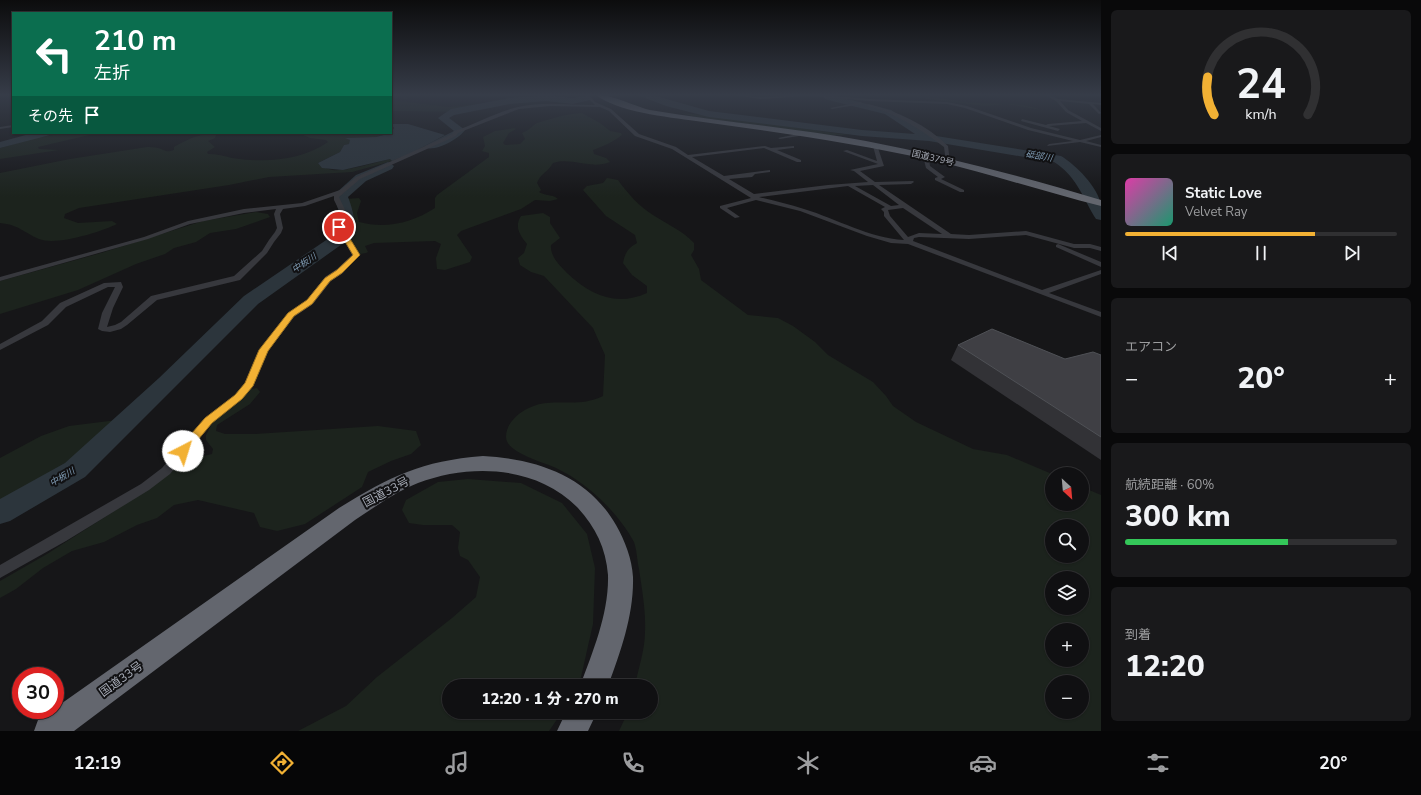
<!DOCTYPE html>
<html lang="ja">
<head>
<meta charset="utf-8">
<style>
	:root { --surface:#101012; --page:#19191b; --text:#f1f3f6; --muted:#9c9d9f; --line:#303032; --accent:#f2b134 }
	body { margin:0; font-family:"Nunito Sans","Noto Sans JP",sans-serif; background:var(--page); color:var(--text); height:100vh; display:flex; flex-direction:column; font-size:15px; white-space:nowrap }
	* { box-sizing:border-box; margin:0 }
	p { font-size:13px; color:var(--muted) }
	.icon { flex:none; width:22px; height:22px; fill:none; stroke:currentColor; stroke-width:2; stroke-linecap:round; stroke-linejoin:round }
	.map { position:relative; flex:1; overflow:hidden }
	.side { display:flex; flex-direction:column; gap:10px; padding:10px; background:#09090a; width:320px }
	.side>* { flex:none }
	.top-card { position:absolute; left:12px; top:12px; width:380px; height:122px; border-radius:0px; box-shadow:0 1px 3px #0004,0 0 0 1px var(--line); background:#0b6e4f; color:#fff; overflow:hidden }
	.needle { width:26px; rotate:154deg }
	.tools { position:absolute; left:1045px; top:467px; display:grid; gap:8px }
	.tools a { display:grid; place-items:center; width:44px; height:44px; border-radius:50%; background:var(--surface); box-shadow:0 1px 3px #0004,0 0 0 1px var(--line); font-size:20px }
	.speed { position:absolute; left:12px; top:667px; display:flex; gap:8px; font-size:20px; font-weight:700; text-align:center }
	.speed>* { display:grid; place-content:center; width:52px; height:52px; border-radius:50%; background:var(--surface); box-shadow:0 1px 3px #0004,0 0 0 1px var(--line); line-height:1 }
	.speed .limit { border:6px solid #d22; background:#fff; color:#111 }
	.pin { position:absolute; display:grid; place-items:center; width:34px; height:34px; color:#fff; margin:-17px; border:2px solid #fff; border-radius:50%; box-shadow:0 1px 4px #0007 }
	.me { position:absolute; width:44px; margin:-22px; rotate:40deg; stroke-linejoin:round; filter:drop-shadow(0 0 3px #0008) }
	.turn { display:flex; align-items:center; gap:14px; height:84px; padding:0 16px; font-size:18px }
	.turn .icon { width:52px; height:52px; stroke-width:2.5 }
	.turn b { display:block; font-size:28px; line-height:34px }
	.then { display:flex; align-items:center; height:38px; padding:0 16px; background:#0003; gap:8px; font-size:15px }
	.big { font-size:30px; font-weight:800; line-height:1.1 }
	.side .card { flex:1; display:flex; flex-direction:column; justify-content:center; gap:6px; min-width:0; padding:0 14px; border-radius:6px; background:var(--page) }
	.side .dial { align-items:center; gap:0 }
	.dial svg { height:104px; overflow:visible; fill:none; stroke:var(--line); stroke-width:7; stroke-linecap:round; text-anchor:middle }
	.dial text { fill:var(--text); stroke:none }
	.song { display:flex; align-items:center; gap:12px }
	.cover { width:48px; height:48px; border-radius:6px; background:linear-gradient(135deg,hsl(320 70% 55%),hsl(160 70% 35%)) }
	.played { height:4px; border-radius:2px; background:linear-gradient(90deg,var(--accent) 70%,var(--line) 70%) }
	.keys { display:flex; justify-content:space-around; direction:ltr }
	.heat { display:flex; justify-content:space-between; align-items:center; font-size:22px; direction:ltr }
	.charge { height:6px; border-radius:3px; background:linear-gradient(90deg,#34c759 60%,var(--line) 0) }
	.trip { position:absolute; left:442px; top:679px; width:216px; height:40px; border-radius:20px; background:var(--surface); box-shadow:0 1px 3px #0004,0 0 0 1px var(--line); font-weight:800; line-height:40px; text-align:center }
	.menu { display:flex; height:64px; justify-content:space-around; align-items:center; background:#060607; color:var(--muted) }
	.menu .icon { width:28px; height:28px }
	.menu .active { color:var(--accent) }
	.menu b { font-size:18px; color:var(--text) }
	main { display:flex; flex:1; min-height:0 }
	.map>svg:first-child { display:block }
</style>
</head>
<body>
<main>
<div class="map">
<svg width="1101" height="731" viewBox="0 0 1101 731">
	<rect width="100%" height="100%" fill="#161618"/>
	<!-- green -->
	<path fill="#1c231d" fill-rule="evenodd" d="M 391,94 L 554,94 L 515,100 L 498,97 L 465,98 L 419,94 L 406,97 L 409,99 L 391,98 Z
		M 902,96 C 929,94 954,102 980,103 C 1001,104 1021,102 1041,110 L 1006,104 L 985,106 Z
		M 391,100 L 449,107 L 480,104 L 491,105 L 457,112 L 391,111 Z
		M 582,113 L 600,123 L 610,131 L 621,133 L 622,135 C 613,142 604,146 593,150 L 594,154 L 606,158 L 610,162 C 591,170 573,157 553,163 C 548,172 540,174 537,183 L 541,190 L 539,192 C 545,196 553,194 558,199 L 550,201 L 535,200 L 521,209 L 461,231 L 457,235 L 472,257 L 470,262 L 445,270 L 437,269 L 436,258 L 441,244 L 435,241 L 374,243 L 365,246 L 368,252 L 366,253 L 360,254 L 349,236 L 352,231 L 348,223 L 349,209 L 346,199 L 359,198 L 361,201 L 357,213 L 359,222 C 386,229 412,223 435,208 L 435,198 L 437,195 L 489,157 L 489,153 L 482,151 L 485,146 L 483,137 L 495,131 L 514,128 L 516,129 L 509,133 L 503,143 L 505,145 L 520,144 L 525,139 L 522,133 C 528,131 532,126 537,123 C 553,118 566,114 582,113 Z
		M 680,113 L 716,116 L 849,135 L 828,135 L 695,117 Z
		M 66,133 L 98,133 L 38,147 L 39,149 L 59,150 L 0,159 L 0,148 L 34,138 Z
		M 299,133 L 388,133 L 376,137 L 346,138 L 351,140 L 349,144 L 344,145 L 340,152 L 318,163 C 322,165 325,168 329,169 C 340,174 376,162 390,159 L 392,161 L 352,172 L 269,177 L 229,185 L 79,208 L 65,214 L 64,218 L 78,223 L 112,221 L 117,224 C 101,232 56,246 39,239 C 23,232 19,225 0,223 L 0,173 L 70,159 L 147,147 C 150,147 155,147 158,148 C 165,150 166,153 174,150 L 174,147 C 189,139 199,133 216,135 L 215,138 L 208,141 L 215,147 L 207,152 L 208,154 C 217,154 224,156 232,158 C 265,163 300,161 328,142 L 326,140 L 310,138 Z
		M 607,178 L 618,180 C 628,194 639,206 653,215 C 667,224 683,231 694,243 L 694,250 L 691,255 L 699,269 L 701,280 L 748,315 L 778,318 L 793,326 L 815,342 L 828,355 L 873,382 L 886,396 L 893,406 L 916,422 L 973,449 L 1007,455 L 1052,474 L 1052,504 L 1082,504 L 1082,487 L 1101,495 L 1101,731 L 619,731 L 628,712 L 651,712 L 651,686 L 635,686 C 638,669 645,650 645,632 C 646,611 642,590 639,569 C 637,561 637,550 634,542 C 618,512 586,482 556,468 C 544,462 506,453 506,437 C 506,418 530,404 547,403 C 568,401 582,406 603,396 L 605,355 L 593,328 L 544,276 L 531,272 L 520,265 L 518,258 L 524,253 L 527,244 C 520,235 514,227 521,216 L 543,213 L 550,217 L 550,223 L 560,238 L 551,245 C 550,256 559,265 567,273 C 590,295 616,307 647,293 L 647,286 L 632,275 L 623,263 C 625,253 628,248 637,243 L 635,235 L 606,216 L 583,190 L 587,186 L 603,183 ZM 1052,526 L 1082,526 L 1082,556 L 1052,556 ZM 1052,578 L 1082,578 L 1082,608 L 1052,608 ZM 1052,630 L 1082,630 L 1082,660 L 1052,660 ZM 1052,682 L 1082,682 L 1082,712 L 1052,712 Z
		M 256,212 L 268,214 L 270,217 L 236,229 L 210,233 L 196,242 L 174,248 L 165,254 L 136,264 L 78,290 L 0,314 L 0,281 L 101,253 L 203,221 Z
		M 257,388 L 260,392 L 250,404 L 217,425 L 216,431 L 225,434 L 255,434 L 378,426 L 416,431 L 421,445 L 411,454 L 391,461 L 368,472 L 362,487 L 305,524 L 277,531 L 260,527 L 254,513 L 198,500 L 174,505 L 157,518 L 137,525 L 104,542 L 72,551 L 43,568 L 16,589 L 0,598 L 0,581 L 47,554 L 119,508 L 186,460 L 212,454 L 213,449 L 206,440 L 206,435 L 213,422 L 239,402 L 251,389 Z
		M 125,419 L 129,422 L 128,426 L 101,455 L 45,491 L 0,518 L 0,458 L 41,436 L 69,426 Z
		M 468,479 L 521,483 L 562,503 L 587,534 L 595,568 L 593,624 L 579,686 L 449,686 L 449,712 L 562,712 L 549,731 L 298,731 L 346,706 L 377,677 L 452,618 L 476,597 L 480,577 L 468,560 L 460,556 L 458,548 L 460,532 L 452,525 L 423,525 L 409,523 L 402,510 L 406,500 L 438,482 Z"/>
	<!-- water -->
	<path fill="#2c353c" d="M 391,124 L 408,124 L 445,135 L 412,153 L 392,161 L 390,159 L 343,170 L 322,168 L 318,163 L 340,152 L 344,145 L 349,144 L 350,140 L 345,138 L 376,137 L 391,133 L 394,128 Z"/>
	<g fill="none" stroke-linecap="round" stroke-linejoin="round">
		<!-- river -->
		<path fill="#2c353c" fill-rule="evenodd" d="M 616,94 L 605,98 L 601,95 L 601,94 Z
			M 635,94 L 649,94 L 709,111 L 862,130 L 915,134 L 885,114 L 832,101 L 825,99 L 823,95 L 832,94 L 839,97 L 891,110 L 930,135 L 1061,156 C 1076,165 1098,187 1101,205 C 1101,209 1101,215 1101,220 L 1096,219 L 1094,216 C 1082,195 1075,175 1054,162 L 929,141 L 862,136 L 709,117 L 666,106 Z
			M 546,95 L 573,98 L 587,95 L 592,98 L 590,100 L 573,104 L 546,101 L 510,104 L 454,115 L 449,118 L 465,130 C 459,139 437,151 426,148 L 424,146 L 454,131 L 438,118 L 451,109 L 510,98 Z
			M 33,133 L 51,133 L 50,135 L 0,148 L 0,142 Z
			M 388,162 L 394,166 L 392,169 L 366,181 L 348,197 C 352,207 358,227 352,237 L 258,304 L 85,477 L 10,521 L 0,524 L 0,499 L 65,463 L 159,378 L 244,296 L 338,232 L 339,212 L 334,196 L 336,193 L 356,175 Z"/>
		<!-- street -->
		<path fill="#37383d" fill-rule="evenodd" d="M 588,94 L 592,94 L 590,96 L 595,102 L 611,109 L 639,134 L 676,147 L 688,155 L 765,146 L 771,148 L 794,146 L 794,148 L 792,148 L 777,150 L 801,160 L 801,162 L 797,162 L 764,148 L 692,157 L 724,176 L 770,170 L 770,172 L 755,174 L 752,177 L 729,179 L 754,194 L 828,185 L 868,182 L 854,171 L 850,170 L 878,164 L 843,151 L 847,150 L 877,161 L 873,146 L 877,145 L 884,166 L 860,171 L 875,182 L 913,181 L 914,182 L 911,184 L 879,185 L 951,234 L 969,235 L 1026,231 L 1074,244 L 1090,244 L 1101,247 L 1101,251 L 1090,248 L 1074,248 L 1026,235 L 969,239 L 919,237 L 914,238 L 913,241 L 1042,290 L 1101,270 L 1101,274 L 1049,293 L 1101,312 L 1101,317 L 908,244 L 891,243 L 867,236 L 800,211 L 756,200 L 727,208 L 740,217 L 735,218 L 720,208 L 720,206 L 751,198 L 672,149 L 635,136 L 609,111 L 600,107 L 550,106 L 519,109 L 458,133 L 456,136 L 360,179 L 339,197 L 346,212 L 343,234 L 349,237 L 359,255 L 343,273 L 331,281 L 313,304 L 294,317 L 268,351 L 253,386 L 242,399 L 213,422 L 170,474 L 149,490 L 66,541 L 0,578 L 0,565 L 141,484 L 162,468 L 205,418 L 236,395 L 246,383 L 260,351 L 288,313 L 307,300 L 325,277 L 337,269 L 352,255 L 344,239 L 337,235 L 340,212 L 334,200 L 334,196 L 305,206 L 283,209 L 280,214 L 283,228 L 281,233 L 274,242 L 267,253 L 240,280 L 157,300 L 127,325 L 121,329 L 110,332 L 102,331 L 98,329 L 102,313 L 115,287 L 108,287 L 66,307 L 48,325 L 0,350 L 0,344 L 42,321 L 60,303 L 104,283 L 121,282 L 123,287 L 113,308 L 107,327 L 115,325 L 121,322 L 151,296 L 234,276 L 262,251 L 269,240 L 275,232 L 277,228 L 274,214 L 276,209 L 244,213 L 190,224 L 148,239 L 0,281 L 0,277 L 144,237 L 188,221 L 244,209 L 302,203 L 340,190 L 356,177 L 452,134 L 454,131 C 476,124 496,112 518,107 C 543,101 569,105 595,105 L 587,97 ZM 873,185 L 899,205 L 891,206 L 855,186 ZM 848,186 L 885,207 L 881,209 L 884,212 L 884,216 L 904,240 C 869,238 837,219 804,209 C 789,204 774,201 759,197 ZM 903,208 L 942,234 L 919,233 L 908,237 L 890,216 L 888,210 Z
			M 728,94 L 760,97 L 813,94 L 869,99 L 947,102 L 967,106 L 1031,128 L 1080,140 L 1101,135 L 1101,137 L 1086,141 L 1101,145 L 1101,147 L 1080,142 L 1047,146 L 1049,144 L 1073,141 L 1028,130 L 965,108 L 947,104 L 869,101 L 808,96 L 760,99 Z
			M 1043,94 L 1048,94 L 1058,99 L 1101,103 L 1101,105 L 1093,104 L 1101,113 L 1099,114 L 1089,104 L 1060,101 L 1068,110 L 1101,128 L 1101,131 L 1086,123 L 1049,126 L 1060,129 L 1058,131 L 1021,121 L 1022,119 L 1046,125 L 1048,124 L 1082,121 L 1066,112 L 1056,101 Z
			M 1078,94 L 1101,94 L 1101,96 L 1080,95 Z
			M 861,102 L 862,104 L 832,109 L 830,108 Z
			M 868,104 C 897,111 927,125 948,146 L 950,162 L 946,161 L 944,147 C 920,129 896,113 867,106 Z
			M 13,125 L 13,127 L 0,129 L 0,127 Z
			M 803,133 L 805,135 L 780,139 L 778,138 Z
			M 927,156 L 931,157 L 929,160 L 930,166 L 945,177 L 941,179 L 964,190 L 964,192 L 960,192 L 935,180 L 935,178 L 938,177 L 926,168 L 924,160 Z
			M 1058,244 L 1101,262 L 1101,267 L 1056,247 L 1056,245 Z"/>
		<!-- highway -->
		<path fill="#63666e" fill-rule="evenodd" d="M 595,94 C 610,94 634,106 650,110 C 722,122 795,128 866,141 C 945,156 1024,177 1101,200 L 1101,206 C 1045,192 991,174 935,161 C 856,143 776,132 696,121 C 668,117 616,112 595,94 Z
			M 483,456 C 537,459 588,476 616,525 C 625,541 632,559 633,577 C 634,614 621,651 608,686 L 580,686 C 593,651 609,613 608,575 C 606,548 595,526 577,507 C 536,466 471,463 418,483 C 395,492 375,507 355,520 L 74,731 L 34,731 L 38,720 L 339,508 C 391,476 421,461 483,456 Z
			M 566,712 L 597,712 L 588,731 L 557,731 Z"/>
	</g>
	<!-- wall -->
	<path fill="#323236" d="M 958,345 L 1065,359 L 1101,355 L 1101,460 L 951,360 Z"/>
	<!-- building -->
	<path fill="#3f3f44" stroke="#4f5156" d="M 992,329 L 1065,359 L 1093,352 L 1101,355 L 1101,437 L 958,345 Z"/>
	<!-- sky -->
	<linearGradient id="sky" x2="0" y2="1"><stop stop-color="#0c0c0d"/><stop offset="0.48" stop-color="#363c48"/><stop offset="1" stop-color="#363c48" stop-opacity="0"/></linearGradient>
	<rect width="1101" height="197" fill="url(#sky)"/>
	<!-- route -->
	<path fill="#f2b134" stroke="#9d7322" d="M 336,225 L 341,225 L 343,234 L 349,237 L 360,255 L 342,273 L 330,281 L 312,304 L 294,316 L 268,351 L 253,386 L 242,399 L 212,423 L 187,453 L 179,453 L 178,451 L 179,448 L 205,418 L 235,395 L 245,383 L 259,350 L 288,313 L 307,300 L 325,278 L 337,270 L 353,255 L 344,240 L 337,235 Z"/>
	<g text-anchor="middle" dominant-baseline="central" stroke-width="4" stroke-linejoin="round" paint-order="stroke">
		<!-- far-water labels -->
		<g font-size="9" font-style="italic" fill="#7f9bb3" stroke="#111113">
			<text transform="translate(1039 156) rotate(9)">砥部川</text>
			<text transform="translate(304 263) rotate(-34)">中板川</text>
			<text transform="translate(62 477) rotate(-31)">中板川</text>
		</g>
		<!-- far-street labels -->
		<g font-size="9" fill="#a8adb8" stroke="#111113">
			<text transform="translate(933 158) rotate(13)">国道379号</text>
		</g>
		<!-- near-street labels -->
		<g font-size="12" fill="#a8adb8" stroke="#111113">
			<text transform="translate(386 492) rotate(-28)">国道33号</text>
			<text transform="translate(121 679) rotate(-36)">国道33号</text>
		</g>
	</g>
</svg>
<div class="tools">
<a><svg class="needle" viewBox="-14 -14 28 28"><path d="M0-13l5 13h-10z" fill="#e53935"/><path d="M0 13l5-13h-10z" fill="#9c9d9f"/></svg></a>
<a><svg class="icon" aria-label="search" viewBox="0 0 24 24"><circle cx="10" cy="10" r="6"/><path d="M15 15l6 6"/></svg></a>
<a><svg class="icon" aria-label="layers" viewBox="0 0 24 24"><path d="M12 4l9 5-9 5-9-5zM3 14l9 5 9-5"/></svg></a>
<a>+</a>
<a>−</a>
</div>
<div class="speed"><div class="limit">30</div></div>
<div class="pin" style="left:339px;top:227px;background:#d93025"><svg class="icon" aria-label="arrive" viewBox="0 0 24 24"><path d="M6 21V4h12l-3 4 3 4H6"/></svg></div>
<svg class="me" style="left:183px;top:451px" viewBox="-20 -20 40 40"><circle r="19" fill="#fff"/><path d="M0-13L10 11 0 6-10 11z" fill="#f2b134"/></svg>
<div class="trip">12:20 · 1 分 · 270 m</div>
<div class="top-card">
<div class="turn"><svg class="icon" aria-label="left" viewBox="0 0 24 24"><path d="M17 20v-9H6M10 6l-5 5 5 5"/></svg><div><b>210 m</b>左折</div></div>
<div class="then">その先<svg class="icon" aria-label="arrive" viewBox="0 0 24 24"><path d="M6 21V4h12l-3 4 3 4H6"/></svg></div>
</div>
</div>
<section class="side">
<div class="card dial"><svg viewBox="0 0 100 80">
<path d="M14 69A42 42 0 1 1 86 69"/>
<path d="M14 69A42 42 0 0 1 9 40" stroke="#f2b134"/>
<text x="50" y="56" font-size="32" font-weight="700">24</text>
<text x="50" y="72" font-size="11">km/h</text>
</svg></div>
<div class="card">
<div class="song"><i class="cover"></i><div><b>Static Love</b><p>Velvet Ray</p></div></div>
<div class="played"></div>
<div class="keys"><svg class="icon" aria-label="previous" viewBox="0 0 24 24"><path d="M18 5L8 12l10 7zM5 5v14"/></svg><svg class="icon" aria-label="pause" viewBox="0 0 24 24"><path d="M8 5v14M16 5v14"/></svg><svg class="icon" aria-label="next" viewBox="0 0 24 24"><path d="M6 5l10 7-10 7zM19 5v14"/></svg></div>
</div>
<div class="card"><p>エアコン</p>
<div class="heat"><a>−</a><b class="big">20°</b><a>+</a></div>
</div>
<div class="card"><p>航続距離 · 60%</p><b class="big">300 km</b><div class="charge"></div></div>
<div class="card"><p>到着</p><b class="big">12:20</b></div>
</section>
</main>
<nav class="menu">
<b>12:19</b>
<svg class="icon active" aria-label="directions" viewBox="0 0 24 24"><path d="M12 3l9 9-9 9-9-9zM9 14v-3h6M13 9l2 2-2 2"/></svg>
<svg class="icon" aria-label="music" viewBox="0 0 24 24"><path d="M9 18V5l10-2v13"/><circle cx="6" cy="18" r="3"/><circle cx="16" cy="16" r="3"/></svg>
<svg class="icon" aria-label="phone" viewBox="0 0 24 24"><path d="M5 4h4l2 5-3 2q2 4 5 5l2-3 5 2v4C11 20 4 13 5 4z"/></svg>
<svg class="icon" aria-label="climate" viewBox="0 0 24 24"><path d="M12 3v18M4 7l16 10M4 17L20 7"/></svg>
<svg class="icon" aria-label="car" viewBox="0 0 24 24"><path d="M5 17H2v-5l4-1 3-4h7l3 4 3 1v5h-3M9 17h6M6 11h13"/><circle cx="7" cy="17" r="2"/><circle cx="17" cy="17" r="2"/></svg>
<svg class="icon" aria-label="filters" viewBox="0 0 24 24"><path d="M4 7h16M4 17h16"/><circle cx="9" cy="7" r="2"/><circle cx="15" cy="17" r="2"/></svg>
<b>20°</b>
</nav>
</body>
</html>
